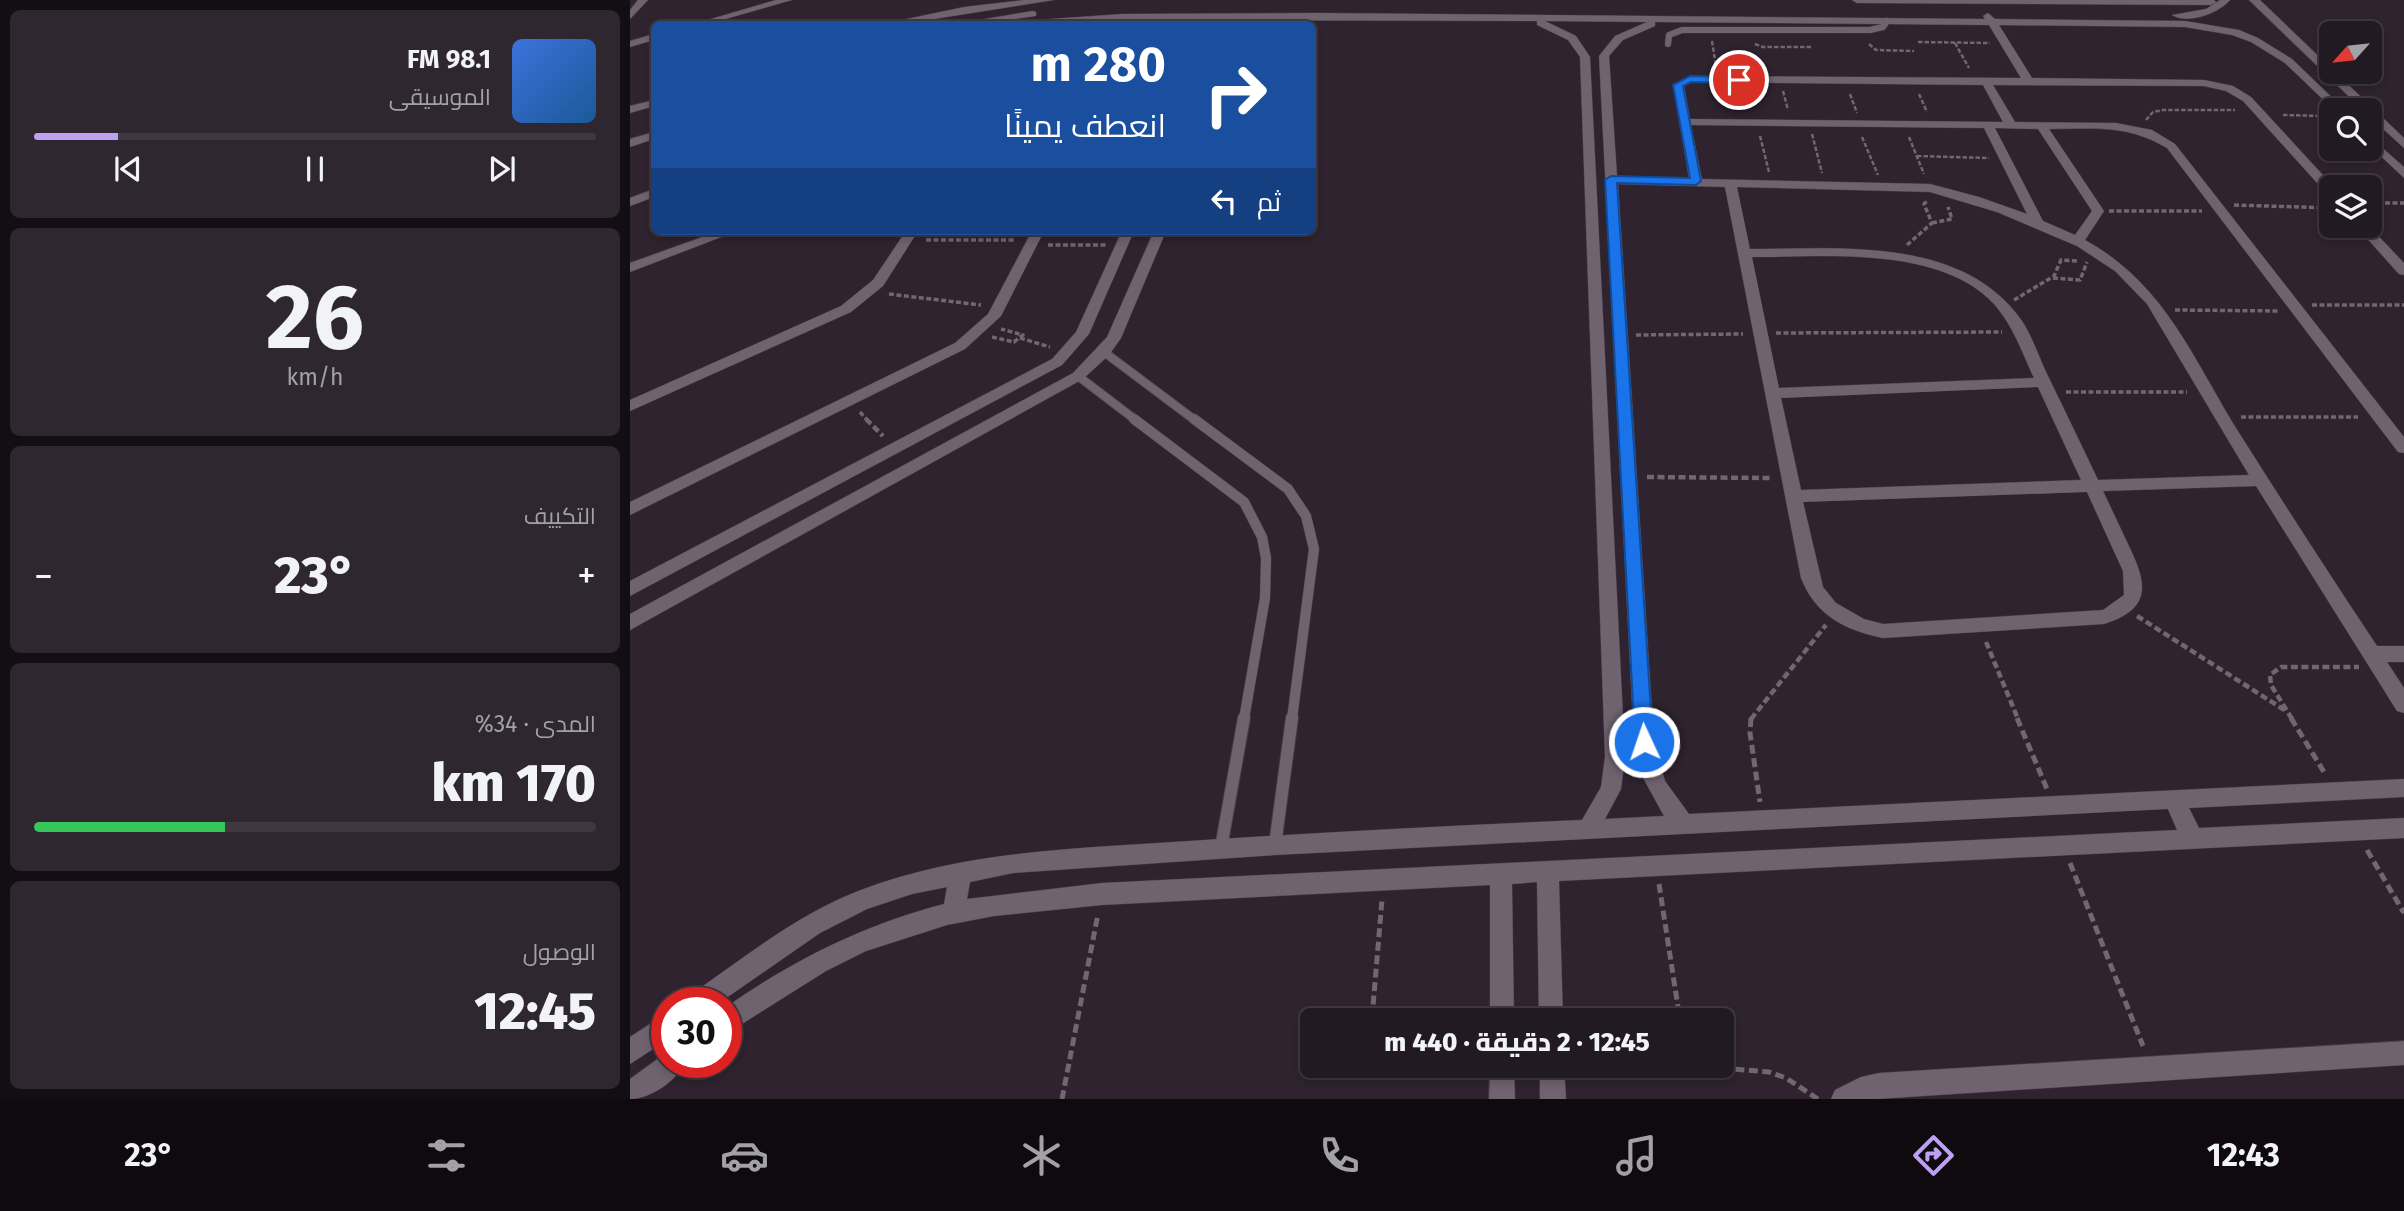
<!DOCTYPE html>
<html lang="ar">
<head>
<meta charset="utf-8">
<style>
	:root { --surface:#221a22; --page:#2e272f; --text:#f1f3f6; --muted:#a2a1a5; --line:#3f3840; --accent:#bca0f2 }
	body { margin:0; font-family:"Fira Sans",Cairo,sans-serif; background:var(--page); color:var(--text); direction:rtl; height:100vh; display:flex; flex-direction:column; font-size:26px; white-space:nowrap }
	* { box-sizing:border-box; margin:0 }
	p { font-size:23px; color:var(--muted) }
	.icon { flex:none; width:38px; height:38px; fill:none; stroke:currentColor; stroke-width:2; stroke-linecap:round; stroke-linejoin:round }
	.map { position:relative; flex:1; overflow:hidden; direction:ltr }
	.panel { display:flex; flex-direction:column; gap:10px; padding:10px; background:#130e13; width:630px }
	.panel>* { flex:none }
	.top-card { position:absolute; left:21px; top:21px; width:665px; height:214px; border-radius:10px; box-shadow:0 4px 10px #0003,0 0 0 2px var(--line); direction:rtl; background:#1a4fa0; color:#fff; overflow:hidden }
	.needle { width:46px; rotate:243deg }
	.fabs { position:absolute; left:1689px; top:21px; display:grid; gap:14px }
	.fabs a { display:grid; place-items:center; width:63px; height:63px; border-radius:10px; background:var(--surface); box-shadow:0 4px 10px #0003,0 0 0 2px var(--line); font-size:35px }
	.speed { position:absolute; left:21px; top:987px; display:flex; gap:14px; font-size:35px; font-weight:700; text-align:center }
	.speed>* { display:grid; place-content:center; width:91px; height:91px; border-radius:50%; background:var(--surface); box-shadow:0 4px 10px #0003,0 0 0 2px var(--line); line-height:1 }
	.speed .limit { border:10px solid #d22; background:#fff; color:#111 }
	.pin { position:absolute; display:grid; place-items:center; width:60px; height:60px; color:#fff; margin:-30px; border:4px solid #fff; border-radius:50%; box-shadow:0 2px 7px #0007 }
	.me { position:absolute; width:77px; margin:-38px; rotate:357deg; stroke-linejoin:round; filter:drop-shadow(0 0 5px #0008) }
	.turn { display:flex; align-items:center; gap:24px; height:147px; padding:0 35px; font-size:32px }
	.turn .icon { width:91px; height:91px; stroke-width:2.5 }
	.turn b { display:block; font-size:49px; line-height:60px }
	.then { display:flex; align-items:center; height:66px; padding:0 35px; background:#0003; gap:14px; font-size:26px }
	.big { font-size:52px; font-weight:800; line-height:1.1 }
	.panel .card { flex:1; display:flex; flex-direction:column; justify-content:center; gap:10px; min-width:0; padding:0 24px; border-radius:10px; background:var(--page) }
	.panel .dial { align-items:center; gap:0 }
	.dial b { font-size:91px; line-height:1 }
	.song { display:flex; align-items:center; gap:21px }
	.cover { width:84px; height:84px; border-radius:10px; background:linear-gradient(135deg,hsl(220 70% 55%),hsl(210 70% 35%)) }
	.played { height:7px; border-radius:4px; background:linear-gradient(90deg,var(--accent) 15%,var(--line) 15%) }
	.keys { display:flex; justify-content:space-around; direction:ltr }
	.heat { display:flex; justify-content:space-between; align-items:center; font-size:38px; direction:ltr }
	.charge { height:10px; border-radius:5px; background:linear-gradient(90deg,#34c759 34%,var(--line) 0) }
	.trip { position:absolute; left:670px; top:1008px; width:434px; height:70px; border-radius:10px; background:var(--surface); box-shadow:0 4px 10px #0003,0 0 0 2px var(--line); font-weight:800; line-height:70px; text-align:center; direction:rtl }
	.tab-bar { display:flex; height:112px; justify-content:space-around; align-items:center; background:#0e0a0e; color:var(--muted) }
	.tab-bar .icon { width:49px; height:49px }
	.tab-bar .active { color:var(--accent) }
	.tab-bar b { font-size:32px; color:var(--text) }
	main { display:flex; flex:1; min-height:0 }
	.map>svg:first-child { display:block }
</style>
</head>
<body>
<main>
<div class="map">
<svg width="1774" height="1099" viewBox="0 0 1774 1099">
	<rect width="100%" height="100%" fill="#2e232e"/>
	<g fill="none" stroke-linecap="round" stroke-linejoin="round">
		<defs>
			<path id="service-far3" d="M 1038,44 L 1039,35 L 1052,30 L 1240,30 L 1253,27 L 1257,21"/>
			<path id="service-far2" d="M 474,352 L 566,421
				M 448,376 L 507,421"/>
			<path id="service-far1" d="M 504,419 L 614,502 L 632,537 L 636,558 L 635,598 L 614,719
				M 564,419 L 658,489 L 676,516 L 684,549 L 662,719"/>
			<path id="service" d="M 645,845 L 662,718
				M 591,848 L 614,718"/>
			<path id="minor" d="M 8,0 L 18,0 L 0,19 L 0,10 Z
				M 146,0 L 162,0 L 78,24 L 64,24 Z
				M 394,0 L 424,0 L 272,24 L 253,24 L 334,7 Z
				M 1222,0 L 1584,0 L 1586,2 L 1581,5 L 1227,3 Z
				M 1590,0 L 1600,0 C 1589,13 1558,25 1542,15 L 1576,9 Z
				M 1619,0 L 1630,0 L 1701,68 L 1701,72 L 1705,72 L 1774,138 L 1774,148 L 1740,117 L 1740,110 L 1733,110 Z
				M 403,11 L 406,12 L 406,16 L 347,24 L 324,24 Z
				M 688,13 L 1355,19 L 1353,16 L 1358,13 L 1365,19 L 1555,21 L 1609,30 L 1628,38 L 1662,59 L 1715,110 L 1704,110 L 1655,63 L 1621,42 L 1602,35 L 1555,27 L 1369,25 L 1402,78 L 1574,80 L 1603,86 L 1621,97 L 1704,187 L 1701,187 L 1701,195 L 1697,194 L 1613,101 L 1596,91 L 1574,86 L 1363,85 L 1385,122 L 1486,123 L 1522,130 L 1545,144 L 1774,437 L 1774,453 L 1768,452 L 1537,148 C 1496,124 1465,129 1419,129 L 1474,211 L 1455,240 C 1537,285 1564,362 1611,436 C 1656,507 1701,577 1747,646 L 1774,646 L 1774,662 L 1757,662 L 1774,688 L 1774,713 L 1767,711 L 1626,486 L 1473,491 C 1481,508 1489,525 1497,542 C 1516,581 1525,608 1474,624 L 1253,638 C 1215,630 1186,616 1171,578 L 1095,187 L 988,184 L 1024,742 L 1035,781 L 1059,814 L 1774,779 L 1774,797 L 1559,808 L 1569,828 L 1774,818 L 1774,838 L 929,881 L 933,1020 L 909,1020 L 907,882 L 882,884 L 884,1020 L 860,1020 L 860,885 L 472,905 L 364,916 L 317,925 L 236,951 L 196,971 L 96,1034 L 96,1007 C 164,960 233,925 314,904 L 317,887 L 282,894 L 237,909 L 190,933 L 89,1003 L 56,1003 L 60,995 C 114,958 169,913 231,890 C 332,852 437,849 544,842 C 680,833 816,826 952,820 L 971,787 L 975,757 L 950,57 L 938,40 L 907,25 L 907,21 L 493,20 L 386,24 L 391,21 L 493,14 ZM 915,21 L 1017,22 L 985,36 L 969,56 L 1004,742 L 1012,776 L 1034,816 L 975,819 L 991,789 L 995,757 L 960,57 L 946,36 ZM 1025,22 L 1359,25 L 1391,78 L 1060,76 L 1043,85 L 1059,178 L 987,176 L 979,56 L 993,40 L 1025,26 ZM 1062,82 L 1353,85 L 1373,122 L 1060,119 L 1054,86 ZM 1061,125 L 1354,128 L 1397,214 L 1349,197 L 1300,184 L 1072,179 ZM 1365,128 L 1408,129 L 1462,211 L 1445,235 L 1413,221 ZM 1107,187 L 1300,192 L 1367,212 L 1447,246 L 1485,271 L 1517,304 L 1619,475 L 1468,480 C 1451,444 1434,409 1417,374 C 1409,357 1402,336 1392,321 C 1333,236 1210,249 1120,249 ZM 1122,257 C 1193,257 1303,246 1359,299 C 1381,320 1391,350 1404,378 L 1149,388 ZM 1408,387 L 1451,480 L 1171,490 L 1151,398 ZM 1457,492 L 1493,571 L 1494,595 L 1473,610 L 1253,624 L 1234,619 L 1206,603 L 1193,587 L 1173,502 ZM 1538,809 L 1547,830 L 472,883 L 337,899 L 340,882 L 383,873 L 645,855 Z
				M 24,34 L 24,40 L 0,47 L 0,41 Z
				M 24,100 L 24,106 L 0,113 L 0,106 Z
				M 24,132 L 24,139 L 0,147 L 0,139 Z
				M 1740,137 L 1774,167 L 1774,178 L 1740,146 Z
				M 24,189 L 24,197 L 0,206 L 0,198 Z
				M 1726,226 L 1739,226 L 1774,263 L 1774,275 L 1769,274 Z
				M 89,231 L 107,231 L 0,272 L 0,263 Z
				M 276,231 L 288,231 L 253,286 L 221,312 L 0,411 L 0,400 L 211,306 L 243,280 Z
				M 402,231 L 414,231 L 371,316 L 335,349 L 0,515 L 0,502 L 325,343 L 358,314 Z
				M 492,231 L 504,231 L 459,334 L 432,365 L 0,596 L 0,581 L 422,359 L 446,332 Z
				M 524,231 L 536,231 L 491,338 L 479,355 L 453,379 L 0,630 L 0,614 L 443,373 L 477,337 Z
				M 37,1013 L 37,1040 L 0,1064 L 0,1037 Z
				M 1774,1041 L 1774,1065 L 1247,1099 L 1201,1099 L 1205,1090 L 1231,1077 L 1249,1073 Z
				M 37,1052 L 37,1062 L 55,1062 C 47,1081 20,1099 0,1099 L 0,1079 Z
				M 860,1066 L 884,1066 L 885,1099 L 859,1099 Z
				M 910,1066 L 934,1066 L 936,1099 L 910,1099 Z"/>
		</defs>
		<!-- service-far3 casing -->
		<use href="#service-far3" stroke="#473e47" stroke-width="7"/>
		<!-- service-far2 casing -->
		<use href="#service-far2" stroke="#473e47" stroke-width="10"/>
		<!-- service-far1 casing -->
		<use href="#service-far1" stroke="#473e47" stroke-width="11"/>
		<!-- service casing -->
		<use href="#service" stroke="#473e47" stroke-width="14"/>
		<!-- minor casing -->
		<use href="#minor" stroke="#473e47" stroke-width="1"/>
		<!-- path-far3 -->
		<path stroke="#716771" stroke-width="2.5" stroke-dasharray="4.5 2" stroke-linecap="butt" d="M 1082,41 L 1086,66
			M 1288,42 L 1360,43
			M 1325,43 L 1339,68
			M 1125,44 L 1133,47 L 1181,47
			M 1239,44 L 1246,50 L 1284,51
			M 1153,91 L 1158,110
			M 1220,94 L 1227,113
			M 1289,94 L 1297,112
			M 1653,115 L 1693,116
			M 1516,120 L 1523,112 L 1533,110 L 1605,110
			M 1182,134 L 1192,173
			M 1130,136 L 1139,172
			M 1232,137 L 1248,175
			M 1279,137 L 1294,174
			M 1287,156 L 1359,158"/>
		<!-- path-far2 -->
		<path stroke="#716771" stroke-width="3.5" stroke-dasharray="5 2.5" stroke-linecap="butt" d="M 1740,203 L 1774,203
			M 1604,205 L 1701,208
			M 1479,211 L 1572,211
			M 1302,223 L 1322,219 L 1318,207
			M 296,240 L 385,240
			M 418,245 L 476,245
			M 1277,245 L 1302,223 L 1294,204 L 1297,201
			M 1423,278 L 1450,280 L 1457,262
			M 259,294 L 351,305
			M 1384,300 L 1424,276 L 1431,260 L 1448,261
			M 1682,305 L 1774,305
			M 1545,310 L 1648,311
			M 1146,333 L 1372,332
			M 1006,335 L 1113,334
			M 362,337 L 384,342 L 393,335 L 371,329
			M 390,338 L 420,347
			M 1436,392 L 1557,392
			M 230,412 L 238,421
			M 1611,417 L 1728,417"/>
		<!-- path-far1 -->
		<path stroke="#716771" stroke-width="4.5" stroke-dasharray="7 3.5" stroke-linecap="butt" d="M 236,419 L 253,436
			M 1017,477 L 1141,478
			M 1507,616 L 1656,711
			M 1356,642 L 1388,719
			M 1121,719 L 1196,625
			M 1662,719 L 1641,685 L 1640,675 L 1651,667 L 1729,667"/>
		<!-- path -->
		<path stroke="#716771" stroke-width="5" stroke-dasharray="9 4.5" stroke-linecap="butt" d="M 1121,718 L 1120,733 L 1130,802
			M 1387,718 L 1417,789
			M 1661,718 L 1694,772
			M 1737,850 L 1774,913
			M 1440,863 L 1513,1046
			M 1029,884 L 1050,1020
			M 742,1018 L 752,900
			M 1065,1066 L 1139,1072 L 1156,1078 L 1188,1099
			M 432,1099 L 468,914"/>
		<!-- service-far3 -->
		<use href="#service-far3" stroke="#706370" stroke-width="6"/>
		<!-- service-far2 -->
		<use href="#service-far2" stroke="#706370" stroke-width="8"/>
		<!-- service-far1 -->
		<use href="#service-far1" stroke="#706370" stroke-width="10"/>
		<!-- service -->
		<use href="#service" stroke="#706370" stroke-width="12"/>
		<!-- minor -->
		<use href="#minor" fill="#706370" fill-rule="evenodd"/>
	</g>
	<!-- route -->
	<path fill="#1a73e8" stroke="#114b97" stroke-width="2" d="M 1060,76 L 1109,77 L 1114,80 L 1109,83 L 1061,82 L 1053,86 L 1071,181 L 1066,185 L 987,183 L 1023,742 L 1020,748 L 1007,748 L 1005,742 L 975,180 L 981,176 L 1060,178 L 1043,85 Z"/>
</svg>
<div class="fabs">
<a><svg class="needle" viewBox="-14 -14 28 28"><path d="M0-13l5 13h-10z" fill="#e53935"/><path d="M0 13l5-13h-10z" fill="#a2a1a5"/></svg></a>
<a><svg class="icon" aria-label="search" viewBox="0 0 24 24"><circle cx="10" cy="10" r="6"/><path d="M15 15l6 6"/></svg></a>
<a><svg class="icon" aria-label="layers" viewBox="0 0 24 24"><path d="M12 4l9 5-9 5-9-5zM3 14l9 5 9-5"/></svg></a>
</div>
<div class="speed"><div class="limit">30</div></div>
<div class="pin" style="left:1109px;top:80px;background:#d93025"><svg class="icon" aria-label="arrive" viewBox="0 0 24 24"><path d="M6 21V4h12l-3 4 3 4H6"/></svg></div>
<svg class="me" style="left:1014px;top:742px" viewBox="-20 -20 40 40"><circle r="17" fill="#1a73e8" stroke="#fff" stroke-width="3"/><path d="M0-11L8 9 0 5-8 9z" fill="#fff"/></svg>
<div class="trip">12:45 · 2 دقيقة · 440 m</div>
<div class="top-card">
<div class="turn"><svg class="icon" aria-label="right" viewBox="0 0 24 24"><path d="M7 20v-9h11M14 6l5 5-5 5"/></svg><div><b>280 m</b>انعطف يمينًا</div></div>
<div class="then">ثم<svg class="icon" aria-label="left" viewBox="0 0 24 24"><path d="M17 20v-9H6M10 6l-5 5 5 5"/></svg></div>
</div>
</div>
<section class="panel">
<div class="card">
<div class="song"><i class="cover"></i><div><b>98.1 FM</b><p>الموسيقى</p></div></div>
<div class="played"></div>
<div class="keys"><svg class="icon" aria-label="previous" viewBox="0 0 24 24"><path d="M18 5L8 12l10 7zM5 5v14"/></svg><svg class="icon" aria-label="pause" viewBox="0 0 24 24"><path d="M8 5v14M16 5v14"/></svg><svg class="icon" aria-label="next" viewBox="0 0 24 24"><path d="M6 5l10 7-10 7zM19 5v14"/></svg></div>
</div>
<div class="card dial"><b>26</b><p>km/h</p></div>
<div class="card"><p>التكييف</p>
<div class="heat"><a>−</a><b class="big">23°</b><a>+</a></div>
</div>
<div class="card"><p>المدى · 34%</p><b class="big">170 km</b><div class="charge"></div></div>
<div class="card"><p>الوصول</p><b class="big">12:45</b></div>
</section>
</main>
<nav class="tab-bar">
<b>12:43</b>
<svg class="icon active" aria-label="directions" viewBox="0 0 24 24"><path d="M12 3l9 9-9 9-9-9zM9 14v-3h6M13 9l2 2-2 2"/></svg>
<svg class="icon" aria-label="music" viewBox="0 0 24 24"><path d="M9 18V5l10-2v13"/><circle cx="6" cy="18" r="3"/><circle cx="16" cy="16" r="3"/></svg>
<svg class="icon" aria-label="phone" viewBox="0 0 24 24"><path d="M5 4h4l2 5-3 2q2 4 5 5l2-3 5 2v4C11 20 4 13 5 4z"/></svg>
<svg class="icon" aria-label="climate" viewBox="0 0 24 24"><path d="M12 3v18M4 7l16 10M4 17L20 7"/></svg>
<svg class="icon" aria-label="car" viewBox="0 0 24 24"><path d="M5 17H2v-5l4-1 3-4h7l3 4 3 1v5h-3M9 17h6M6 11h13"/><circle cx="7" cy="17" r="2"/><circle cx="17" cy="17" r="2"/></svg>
<svg class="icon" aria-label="filters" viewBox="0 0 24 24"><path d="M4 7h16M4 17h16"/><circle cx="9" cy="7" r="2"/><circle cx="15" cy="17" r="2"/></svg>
<b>23°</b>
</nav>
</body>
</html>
